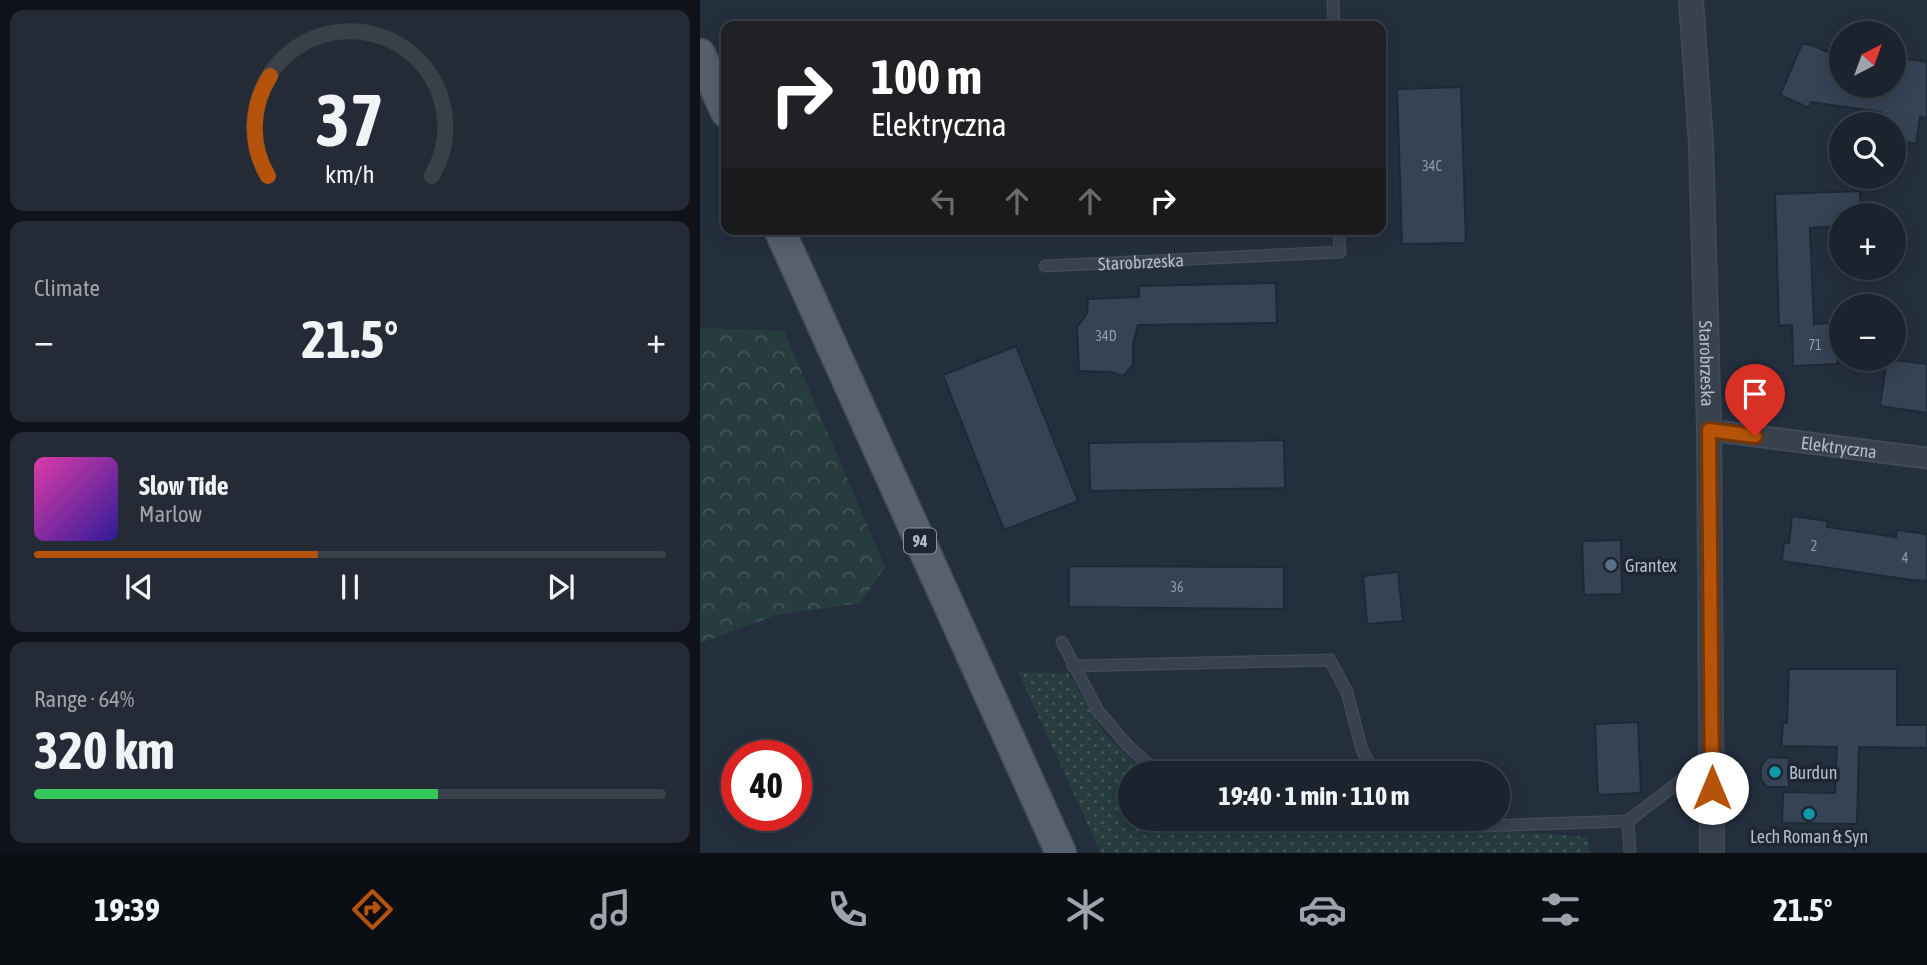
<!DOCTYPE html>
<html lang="en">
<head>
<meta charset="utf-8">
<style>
	:root { --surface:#1b232e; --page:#242b36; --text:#f1f3f6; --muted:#a0a4aa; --line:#39404a; --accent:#b45309 }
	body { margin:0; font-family:"Asap Condensed",sans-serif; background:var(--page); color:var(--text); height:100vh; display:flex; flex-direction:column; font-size:26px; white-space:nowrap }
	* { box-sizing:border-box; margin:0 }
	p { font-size:23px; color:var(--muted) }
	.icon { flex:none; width:38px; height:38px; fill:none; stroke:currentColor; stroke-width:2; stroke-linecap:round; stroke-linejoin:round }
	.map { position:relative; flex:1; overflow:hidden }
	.drawer { display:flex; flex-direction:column; gap:10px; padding:10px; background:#0f1319; width:700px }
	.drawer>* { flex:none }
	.banner { position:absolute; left:21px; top:21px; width:665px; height:214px; border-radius:14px; box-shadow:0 4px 18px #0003,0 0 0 2px var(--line); background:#202124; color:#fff; overflow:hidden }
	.needle { width:46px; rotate:41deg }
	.controls { position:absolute; left:1129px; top:21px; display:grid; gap:14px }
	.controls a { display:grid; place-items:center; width:77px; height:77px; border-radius:50%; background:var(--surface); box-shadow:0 4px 18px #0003,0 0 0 2px var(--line); font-size:35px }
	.speed { position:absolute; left:21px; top:740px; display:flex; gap:14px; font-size:35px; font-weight:700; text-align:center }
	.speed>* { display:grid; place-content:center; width:91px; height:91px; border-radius:50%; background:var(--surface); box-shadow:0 4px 18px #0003,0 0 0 2px var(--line); line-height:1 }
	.speed .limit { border:10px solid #d22; background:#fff; color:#111 }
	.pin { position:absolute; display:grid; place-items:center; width:60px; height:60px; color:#fff; margin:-72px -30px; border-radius:50% 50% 50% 0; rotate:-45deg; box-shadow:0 0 7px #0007 }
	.pin .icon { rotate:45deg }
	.me { position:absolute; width:77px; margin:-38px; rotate:0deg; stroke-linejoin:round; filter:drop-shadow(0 0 5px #0008) }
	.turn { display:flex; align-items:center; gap:24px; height:147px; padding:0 35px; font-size:32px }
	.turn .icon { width:91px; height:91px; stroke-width:2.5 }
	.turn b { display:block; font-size:49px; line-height:60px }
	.lanes { display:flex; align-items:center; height:66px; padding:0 35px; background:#0003; justify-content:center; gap:35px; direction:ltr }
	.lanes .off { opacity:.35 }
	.big { font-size:52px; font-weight:700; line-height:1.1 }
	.drawer .tile { flex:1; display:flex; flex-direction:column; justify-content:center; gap:10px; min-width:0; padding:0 24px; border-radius:14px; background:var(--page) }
	.drawer .dial { align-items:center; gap:0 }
	.dial svg { height:182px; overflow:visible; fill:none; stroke:var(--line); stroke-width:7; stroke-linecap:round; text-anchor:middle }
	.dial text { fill:var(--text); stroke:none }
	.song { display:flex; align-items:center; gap:21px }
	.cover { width:84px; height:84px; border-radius:10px; background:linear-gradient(135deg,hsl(320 70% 55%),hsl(250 70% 35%)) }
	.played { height:7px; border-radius:4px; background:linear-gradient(90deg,var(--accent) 45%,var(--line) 45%) }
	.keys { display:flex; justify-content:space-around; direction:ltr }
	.heat { display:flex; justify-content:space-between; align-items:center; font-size:38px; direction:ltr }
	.charge { height:10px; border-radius:5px; background:linear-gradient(90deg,#34c759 64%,var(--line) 0) }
	.trip { position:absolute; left:418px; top:761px; width:392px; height:70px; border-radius:35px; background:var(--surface); box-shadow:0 4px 18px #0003,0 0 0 2px var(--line); font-weight:700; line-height:70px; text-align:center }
	.tab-bar { display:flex; height:112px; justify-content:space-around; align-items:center; background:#0b0e12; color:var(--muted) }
	.tab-bar .icon { width:49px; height:49px }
	.tab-bar .active { color:var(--accent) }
	.tab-bar b { font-size:32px; color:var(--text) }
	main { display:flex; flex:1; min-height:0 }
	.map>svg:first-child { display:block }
</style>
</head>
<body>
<main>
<section class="drawer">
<div class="tile dial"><svg viewBox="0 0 100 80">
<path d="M14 69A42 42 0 1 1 86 69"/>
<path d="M14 69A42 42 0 0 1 15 25" stroke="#b45309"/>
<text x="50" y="56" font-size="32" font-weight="700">37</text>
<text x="50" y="72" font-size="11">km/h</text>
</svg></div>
<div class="tile"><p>Climate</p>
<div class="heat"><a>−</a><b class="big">21.5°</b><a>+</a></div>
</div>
<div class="tile">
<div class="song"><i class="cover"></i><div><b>Slow Tide</b><p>Marlow</p></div></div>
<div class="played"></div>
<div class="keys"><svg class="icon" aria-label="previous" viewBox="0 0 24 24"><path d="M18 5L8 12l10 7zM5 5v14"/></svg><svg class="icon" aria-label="pause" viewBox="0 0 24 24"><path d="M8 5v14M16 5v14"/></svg><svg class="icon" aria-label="next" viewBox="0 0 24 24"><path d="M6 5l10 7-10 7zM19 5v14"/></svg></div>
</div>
<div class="tile"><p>Range · 64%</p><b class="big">320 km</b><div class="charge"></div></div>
</section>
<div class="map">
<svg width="1227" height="853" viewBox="0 0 1227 853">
	<defs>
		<pattern id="grass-dots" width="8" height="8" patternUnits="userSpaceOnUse" patternTransform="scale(1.75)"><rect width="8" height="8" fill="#263c3f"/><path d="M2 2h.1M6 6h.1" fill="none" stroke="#435659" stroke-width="1.8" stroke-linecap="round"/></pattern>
		<pattern id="forest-crowns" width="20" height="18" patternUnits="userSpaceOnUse" patternTransform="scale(1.75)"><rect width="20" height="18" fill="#263c3f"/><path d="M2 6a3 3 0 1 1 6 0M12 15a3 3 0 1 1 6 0" fill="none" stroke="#435659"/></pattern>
	</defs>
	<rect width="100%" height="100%" fill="#242f3e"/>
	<!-- grass -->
	<path fill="url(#grass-dots)" d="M 318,672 L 368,673 L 404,733 L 445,773 L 430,774 L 430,819 L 633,819 L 887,837 L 891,853 L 401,853 Z"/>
	<!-- forest -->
	<path fill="url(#forest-crowns)" d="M 0,328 L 84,331 L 185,567 L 161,603 L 77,615 L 0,643 Z"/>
	<!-- building -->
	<path fill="#364354" stroke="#1f2835" stroke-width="2" d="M 1102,44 L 1112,45 L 1141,58 L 1141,86 L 1194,86 L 1194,57 L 1227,62 L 1227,118 L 1220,117 L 1216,144 L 1194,140 L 1194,124 L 1179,124 L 1181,112 L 1111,102 L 1109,108 L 1080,95 Z
		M 761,87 L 766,243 L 702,244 L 697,89 Z
		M 1160,191 L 1161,215 L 1141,215 L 1141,226 L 1110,228 L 1114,324 L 1136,323 L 1138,364 L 1093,366 L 1092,325 L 1079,326 L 1075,194 Z
		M 576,283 L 577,323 L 438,325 L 433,344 L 433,365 L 423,376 L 411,372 L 379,371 L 377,327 L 387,314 L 388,299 L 439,297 L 439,286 Z
		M 316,346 L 378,501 L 304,530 L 243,375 Z
		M 1187,359 L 1227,364 L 1227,413 L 1180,406 Z
		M 584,440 L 585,488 L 390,491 L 389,443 Z
		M 1092,516 L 1128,521 L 1127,527 L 1196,537 L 1197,530 L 1227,534 L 1227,581 L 1218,580 L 1218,581 L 1082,561 L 1084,542 L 1089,543 Z
		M 921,540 L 922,594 L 884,595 L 882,541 Z
		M 369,566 L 584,567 L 584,609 L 369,607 Z
		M 698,572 L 703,621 L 667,624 L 663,576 Z
		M 1089,669 L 1197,669 L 1197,725 L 1227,725 L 1227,748 L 1159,747 L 1157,824 L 1082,823 L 1083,792 L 1135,793 L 1137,747 L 1081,746 L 1083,723 L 1087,723 Z
		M 938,722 L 941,793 L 898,795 L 895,724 Z
		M 1067,757 L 1089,758 L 1089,787 L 1067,787 L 1061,779 L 1061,767 Z"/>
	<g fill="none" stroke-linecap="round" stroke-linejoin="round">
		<defs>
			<g id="service">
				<path d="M 633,0 L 634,26"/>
				<path id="s1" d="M 345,266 L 640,252 L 639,229"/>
				<path d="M 362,642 L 398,711 L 427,745 L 459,774"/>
				<path d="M 373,666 L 630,660 L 647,692 L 662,750 L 675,774"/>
				<path d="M 733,819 L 781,826 L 928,821"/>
				<path d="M 930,853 L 928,821 L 988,775 L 1011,767"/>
			</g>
			<g id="minor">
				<path id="s2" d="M 1009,430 L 1227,458"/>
			</g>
			<g id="tertiary">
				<path id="s3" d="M 991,0 L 1001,144 L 1009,430 L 1012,853"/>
			</g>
			<path id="primary" d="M 0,54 L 26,112
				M 79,229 L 361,853"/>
		</defs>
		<!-- service casing -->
		<use href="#service" stroke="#414a57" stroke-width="13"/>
		<!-- minor casing -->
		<use href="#minor" stroke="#414a57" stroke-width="23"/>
		<!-- tertiary casing -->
		<use href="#tertiary" stroke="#414a57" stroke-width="26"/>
		<!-- primary casing -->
		<use href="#primary" stroke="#414a57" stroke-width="33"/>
		<!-- service -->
		<use href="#service" stroke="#38414e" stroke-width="10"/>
		<!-- minor -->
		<use href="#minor" stroke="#38414e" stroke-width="19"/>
		<!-- tertiary -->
		<use href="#tertiary" stroke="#38414e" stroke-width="23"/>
		<!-- primary -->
		<use href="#primary" stroke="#56606e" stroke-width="30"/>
	</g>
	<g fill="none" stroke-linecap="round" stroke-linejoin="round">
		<defs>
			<path id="route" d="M 1012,788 L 1009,430 L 1055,436"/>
		</defs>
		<!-- route casing -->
		<use href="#route" stroke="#753606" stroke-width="18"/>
		<!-- route -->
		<use href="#route" stroke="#b45309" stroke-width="12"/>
	</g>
	<!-- markers -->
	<circle fill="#5c6f8a" stroke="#1d2633" stroke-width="2.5" cx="911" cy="565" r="7"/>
	<g fill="#0f9aa8" stroke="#1d2633" stroke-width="2.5">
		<circle cx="1075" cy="772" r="7"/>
		<circle cx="1109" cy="814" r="7"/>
	</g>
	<g text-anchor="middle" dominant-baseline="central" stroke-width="7" stroke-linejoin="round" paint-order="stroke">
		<!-- number labels -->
		<g font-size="14" fill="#929caa">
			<text x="732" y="166">34C</text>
			<text x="406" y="336">34D</text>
			<text x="1115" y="345">71</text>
			<text x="1114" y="546">2</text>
			<text x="1205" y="558">4</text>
			<text x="477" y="587">36</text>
		</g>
		<!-- shield labels -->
		<rect fill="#1d2633" stroke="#878f9c" stroke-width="2" x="204" y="528.5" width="32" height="25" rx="5"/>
		<g font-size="16" font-weight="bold" fill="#b4bcc9">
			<text x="220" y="541">94</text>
		</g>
		<!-- street labels -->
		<g font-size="18" fill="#b4bcc9" stroke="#1d2633">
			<text stroke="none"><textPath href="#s1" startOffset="96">Starobrzeska</textPath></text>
			<text stroke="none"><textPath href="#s3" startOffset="364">Starobrzeska</textPath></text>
			<text stroke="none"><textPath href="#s2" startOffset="131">Elektryczna</textPath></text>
		</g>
		<!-- poi labels -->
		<g font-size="18" fill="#b4bcc9" stroke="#1d2633" text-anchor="start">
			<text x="925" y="565">Grantex</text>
			<text x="1089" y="772">Burdun</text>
			<text x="1109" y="836" text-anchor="middle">Lech Roman &amp; Syn</text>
		</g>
	</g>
</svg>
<div class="controls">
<a><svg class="needle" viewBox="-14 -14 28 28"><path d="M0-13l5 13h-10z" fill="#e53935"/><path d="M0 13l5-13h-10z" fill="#a0a4aa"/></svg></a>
<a><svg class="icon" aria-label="search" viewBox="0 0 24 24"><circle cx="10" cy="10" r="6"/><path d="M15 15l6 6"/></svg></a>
<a>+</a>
<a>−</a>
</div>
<div class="speed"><div class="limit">40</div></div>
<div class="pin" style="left:1055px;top:436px;background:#d93025"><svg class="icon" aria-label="arrive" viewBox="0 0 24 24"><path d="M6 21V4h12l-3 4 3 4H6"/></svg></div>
<svg class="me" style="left:1012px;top:788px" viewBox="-20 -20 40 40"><circle r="19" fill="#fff"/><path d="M0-13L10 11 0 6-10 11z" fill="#b45309"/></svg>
<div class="trip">19:40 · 1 min · 110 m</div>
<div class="banner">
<div class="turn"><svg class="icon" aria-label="right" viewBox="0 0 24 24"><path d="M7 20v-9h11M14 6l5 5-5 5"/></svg><div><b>100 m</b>Elektryczna</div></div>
<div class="lanes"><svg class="icon off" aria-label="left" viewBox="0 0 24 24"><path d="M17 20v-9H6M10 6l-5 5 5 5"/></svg><svg class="icon off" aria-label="ahead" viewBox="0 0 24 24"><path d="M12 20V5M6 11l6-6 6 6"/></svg><svg class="icon off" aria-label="ahead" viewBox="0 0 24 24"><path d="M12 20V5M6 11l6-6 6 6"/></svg><svg class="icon" aria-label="right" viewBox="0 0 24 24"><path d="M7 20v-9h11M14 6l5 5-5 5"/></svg></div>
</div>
</div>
</main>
<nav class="tab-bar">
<b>19:39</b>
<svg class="icon active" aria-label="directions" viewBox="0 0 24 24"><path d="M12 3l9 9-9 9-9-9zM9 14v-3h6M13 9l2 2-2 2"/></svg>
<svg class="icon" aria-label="music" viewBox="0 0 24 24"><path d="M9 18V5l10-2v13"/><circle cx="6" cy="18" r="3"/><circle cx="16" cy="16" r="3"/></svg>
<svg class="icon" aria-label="phone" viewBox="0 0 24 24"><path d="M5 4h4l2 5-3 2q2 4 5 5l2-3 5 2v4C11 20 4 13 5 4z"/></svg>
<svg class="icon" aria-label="climate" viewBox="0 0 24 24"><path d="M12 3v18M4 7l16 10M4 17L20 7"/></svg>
<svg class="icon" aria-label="car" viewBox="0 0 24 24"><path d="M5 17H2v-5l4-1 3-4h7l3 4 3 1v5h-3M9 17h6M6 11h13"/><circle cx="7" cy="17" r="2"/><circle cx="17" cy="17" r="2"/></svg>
<svg class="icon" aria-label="filters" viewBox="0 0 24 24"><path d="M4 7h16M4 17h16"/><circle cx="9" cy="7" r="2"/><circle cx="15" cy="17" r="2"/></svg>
<b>21.5°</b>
</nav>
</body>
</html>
